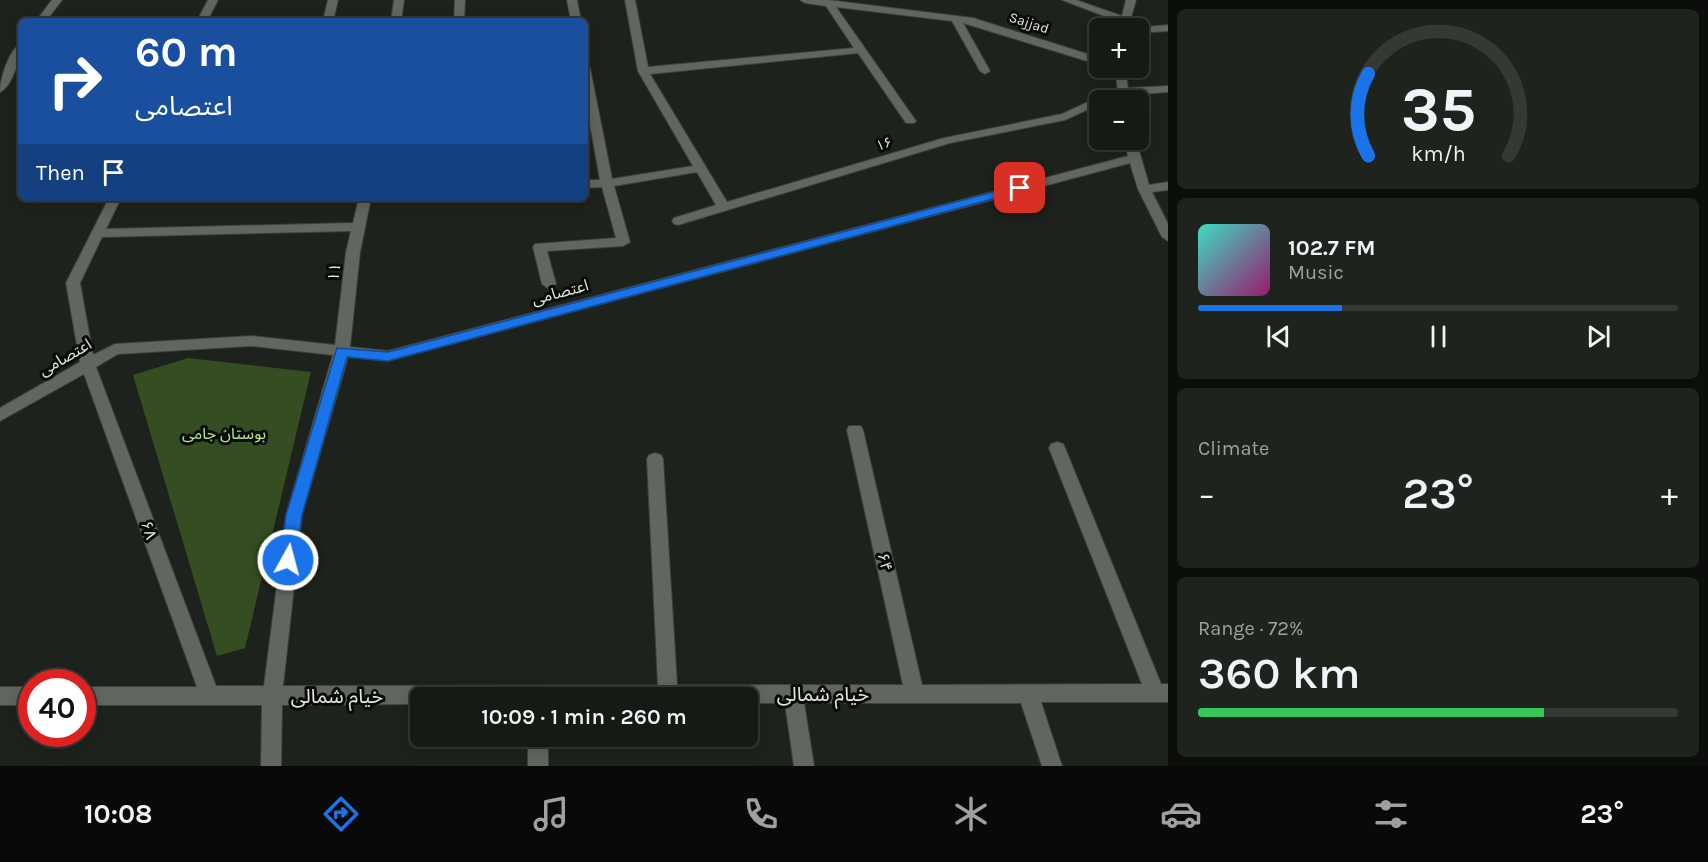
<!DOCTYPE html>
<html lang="en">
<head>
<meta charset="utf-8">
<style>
	:root { --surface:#161a15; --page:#1f231e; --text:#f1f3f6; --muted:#9ea1a0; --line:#353834; --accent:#1a73e8 }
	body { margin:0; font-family:Karla,"Noto Sans Arabic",sans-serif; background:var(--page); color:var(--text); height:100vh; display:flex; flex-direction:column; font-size:22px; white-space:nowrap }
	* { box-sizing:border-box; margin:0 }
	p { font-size:20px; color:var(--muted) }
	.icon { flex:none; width:33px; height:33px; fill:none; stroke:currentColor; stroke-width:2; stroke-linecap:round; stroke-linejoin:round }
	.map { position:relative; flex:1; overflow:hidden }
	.drawer { display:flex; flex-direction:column; gap:9px; padding:9px; background:#0c0e0c; width:540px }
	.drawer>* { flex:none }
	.banner { position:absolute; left:18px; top:18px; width:570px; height:183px; border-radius:9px; box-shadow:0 3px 15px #0003,0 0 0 2px var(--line); background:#1a4fa0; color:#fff; overflow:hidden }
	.buttons { position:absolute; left:1089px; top:18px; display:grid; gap:12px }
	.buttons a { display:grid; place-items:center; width:60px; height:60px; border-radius:9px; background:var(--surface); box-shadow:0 3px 15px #0003,0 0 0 2px var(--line); font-size:30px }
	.speed { position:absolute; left:18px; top:669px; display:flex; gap:12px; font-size:30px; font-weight:700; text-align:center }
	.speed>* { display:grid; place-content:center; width:78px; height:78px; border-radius:50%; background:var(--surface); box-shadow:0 3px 15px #0003,0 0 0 2px var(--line); line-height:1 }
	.speed .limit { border:9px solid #d22; background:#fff; color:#111 }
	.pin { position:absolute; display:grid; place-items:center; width:51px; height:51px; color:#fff; margin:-26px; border-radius:12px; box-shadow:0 3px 9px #0006 }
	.me { position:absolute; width:66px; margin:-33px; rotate:7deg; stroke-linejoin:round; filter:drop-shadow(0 0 4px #0008) }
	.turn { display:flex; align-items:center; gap:21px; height:126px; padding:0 18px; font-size:27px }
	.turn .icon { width:78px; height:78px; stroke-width:2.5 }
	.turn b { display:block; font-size:42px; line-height:51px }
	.then { display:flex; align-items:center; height:57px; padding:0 18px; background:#0003; gap:12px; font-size:22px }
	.big { font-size:45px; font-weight:600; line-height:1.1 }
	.drawer .widget { flex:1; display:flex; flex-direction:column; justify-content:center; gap:9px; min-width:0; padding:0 21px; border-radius:9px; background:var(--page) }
	.drawer .dial { align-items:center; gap:0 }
	.dial svg { height:156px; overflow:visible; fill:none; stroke:var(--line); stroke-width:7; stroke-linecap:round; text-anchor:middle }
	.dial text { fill:var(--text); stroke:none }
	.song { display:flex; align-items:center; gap:18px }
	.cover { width:72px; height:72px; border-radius:9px; background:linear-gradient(135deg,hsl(170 70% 55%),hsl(320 70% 35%)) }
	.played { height:6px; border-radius:3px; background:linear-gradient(90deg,var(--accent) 30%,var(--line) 30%) }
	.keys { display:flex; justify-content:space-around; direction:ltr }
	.heat { display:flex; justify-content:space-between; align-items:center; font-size:33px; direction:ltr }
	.charge { height:9px; border-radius:4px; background:linear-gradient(90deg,#34c759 72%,var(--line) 0) }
	.trip { position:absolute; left:410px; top:687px; width:348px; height:60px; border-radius:9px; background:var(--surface); box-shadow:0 3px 15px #0003,0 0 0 2px var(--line); font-weight:600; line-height:60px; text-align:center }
	.dock { display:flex; height:96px; justify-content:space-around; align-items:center; background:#090a08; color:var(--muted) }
	.dock .icon { width:42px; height:42px }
	.dock .selected { color:var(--accent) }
	.dock b { font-size:27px; color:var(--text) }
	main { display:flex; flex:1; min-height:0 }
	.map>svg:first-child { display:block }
</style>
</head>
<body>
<main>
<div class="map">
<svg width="1168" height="766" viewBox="0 0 1168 766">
	<rect width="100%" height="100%" fill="#1e221c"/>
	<!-- green -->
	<path fill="#344d21" d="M 188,358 L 311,372 L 245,648 L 217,656 L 133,375 Z"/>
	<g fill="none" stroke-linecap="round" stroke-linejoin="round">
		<defs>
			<path id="minor" d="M 52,0 L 62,0 L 46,21 L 36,21 Z
				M 208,0 L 218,0 L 207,21 L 197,21 Z
				M 328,0 L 338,0 L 333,21 L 323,21 Z
				M 394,0 L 404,0 L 401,21 L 391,21 Z
				M 455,0 L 465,0 L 464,21 L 454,21 Z
				M 567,0 L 577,0 L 581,21 L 571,21 Z
				M 625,0 L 635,0 L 648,67 L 854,48 L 826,6 L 805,3 L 800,0 L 828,0 L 973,18 L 1100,58 L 1100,65 L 963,23 L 990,71 L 985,74 L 980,71 L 952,21 L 836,7 L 916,121 L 914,123 L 906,123 L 858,53 L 650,74 L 727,202 L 944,138 L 1062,114 L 1088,102 L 1100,105 L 1100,112 L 1089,109 L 1065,120 L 950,143 L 678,225 L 674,224 L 672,221 L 674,218 L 716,205 L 697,172 L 614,186 L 630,242 L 623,246 L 547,251 L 556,284 L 549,289 L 542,284 L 533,247 L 535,244 L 616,238 L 602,187 L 585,188 L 585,180 L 600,180 L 585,97 L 585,65 L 590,68 L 612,179 L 693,166 L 638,71 Z
				M 1062,0 L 1076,0 L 1122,16 L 1126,0 L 1136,0 L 1128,28 L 1118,28 L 1120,22 Z
				M 1168,25 L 1168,31 L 1138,33 L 1138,28 L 1134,28 Z
				M 21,44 C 21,57 12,87 0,92 C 0,79 9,49 21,44 Z
				M 1115,68 L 1125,68 L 1128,88 L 1168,86 L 1168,92 L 1129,95 L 1129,100 L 1119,100 Z
				M 1124,140 L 1136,140 L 1149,185 L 1168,182 L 1168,190 L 1152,192 L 1168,224 L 1168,241 L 1162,237 L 1138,189 L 1130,163 L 388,361 L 348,357 L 302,515 L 283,686 L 658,685 L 647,459 L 649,455 L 655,453 L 661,455 L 663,459 L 677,685 L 903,685 L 847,430 L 849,426 L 861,426 L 863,430 L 922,685 L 1142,684 L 1049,448 L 1051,444 L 1057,442 L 1063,444 L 1065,448 L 1161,684 L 1168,684 L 1168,702 L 1041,702 L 1062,766 L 1042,766 L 1021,703 L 804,703 L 814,766 L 794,766 L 785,703 L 747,703 L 747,698 L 420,698 L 420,704 L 282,705 L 281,766 L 261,766 L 262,705 L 82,705 L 82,687 L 197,687 L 84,374 L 0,421 L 0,408 L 80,362 L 66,283 L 109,198 L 121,198 L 106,229 L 353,223 L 359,198 L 371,198 L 360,252 L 350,347 L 388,351 L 1128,156 ZM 351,231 L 346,252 L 335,345 L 251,336 L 115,344 L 93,355 L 80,283 L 102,237 ZM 251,346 L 333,355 L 286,515 L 264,686 L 216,686 L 96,367 L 118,354 Z
				M 0,687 L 32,687 L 32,705 L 0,705 Z
				M 528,736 L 548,736 L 548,766 L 528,766 Z"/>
		</defs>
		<!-- minor casing -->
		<use href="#minor" stroke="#3d403c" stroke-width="2"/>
		<!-- minor -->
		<use href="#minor" fill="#626660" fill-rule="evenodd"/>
	</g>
	<!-- route -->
	<path fill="#1a73e8" stroke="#114b97" stroke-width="1.5" d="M 1020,185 L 1023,186 L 1023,191 L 388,361 L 347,357 L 302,515 L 296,560 L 294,565 L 288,567 L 283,565 L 280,560 L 286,515 L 337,348 L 388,352 Z"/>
	<g text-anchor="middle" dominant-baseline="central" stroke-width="6" stroke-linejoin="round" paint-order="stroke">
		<!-- far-street labels -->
		<g font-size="14" fill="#e4e6e3" stroke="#090b08">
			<text transform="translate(1029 23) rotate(18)">Sajjad</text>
			<text transform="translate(884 144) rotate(-17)">۱۶</text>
		</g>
		<!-- street labels -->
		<g font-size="16" fill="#e4e6e3" stroke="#090b08">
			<text transform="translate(334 272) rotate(-83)">۱۱</text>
			<text transform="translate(560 292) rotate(-15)">اعتصامی</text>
			<text transform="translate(65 357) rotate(-30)">اعتصامی</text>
			<text transform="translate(149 530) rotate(70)">۶۸</text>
			<text transform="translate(885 562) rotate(77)">۶۴</text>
		</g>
		<!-- park labels -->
		<g font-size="16" fill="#b4ea8f" stroke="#090b08">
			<text x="224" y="433">بوستان جامی</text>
		</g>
		<!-- near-street labels -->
		<g font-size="20" fill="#e4e6e3" stroke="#090b08">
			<text x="823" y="694">خیام شمالی</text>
			<text x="337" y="696">خیام شمالی</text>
		</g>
	</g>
</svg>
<div class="buttons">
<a>+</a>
<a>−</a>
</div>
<div class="speed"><div class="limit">40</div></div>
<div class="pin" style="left:1020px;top:188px;background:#d93025"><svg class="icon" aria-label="arrive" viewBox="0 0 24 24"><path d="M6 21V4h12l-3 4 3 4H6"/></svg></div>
<svg class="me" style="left:288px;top:560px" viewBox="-20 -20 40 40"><circle r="17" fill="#1a73e8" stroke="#fff" stroke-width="3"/><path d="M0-11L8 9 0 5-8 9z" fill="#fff"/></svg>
<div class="trip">10:09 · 1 min · 260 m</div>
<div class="banner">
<div class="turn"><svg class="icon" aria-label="right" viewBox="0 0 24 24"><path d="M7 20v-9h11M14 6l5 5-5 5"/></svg><div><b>60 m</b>اعتصامی</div></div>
<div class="then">Then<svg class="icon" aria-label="arrive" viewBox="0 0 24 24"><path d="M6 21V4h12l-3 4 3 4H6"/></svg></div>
</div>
</div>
<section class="drawer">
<div class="widget dial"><svg viewBox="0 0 100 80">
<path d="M14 69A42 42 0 1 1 86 69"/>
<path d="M14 69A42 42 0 0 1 14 27" stroke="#1a73e8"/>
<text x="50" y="56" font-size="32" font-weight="700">35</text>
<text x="50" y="72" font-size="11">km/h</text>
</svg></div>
<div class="widget">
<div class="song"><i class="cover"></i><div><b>102.7 FM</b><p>Music</p></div></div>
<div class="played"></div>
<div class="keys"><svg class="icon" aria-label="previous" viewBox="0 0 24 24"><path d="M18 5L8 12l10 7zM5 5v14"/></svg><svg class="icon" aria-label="pause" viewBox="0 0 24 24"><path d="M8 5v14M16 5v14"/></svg><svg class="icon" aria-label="next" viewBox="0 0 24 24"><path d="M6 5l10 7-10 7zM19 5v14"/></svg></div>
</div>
<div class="widget"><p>Climate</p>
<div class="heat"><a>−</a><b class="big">23°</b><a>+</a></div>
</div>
<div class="widget"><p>Range · 72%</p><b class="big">360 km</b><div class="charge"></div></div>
</section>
</main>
<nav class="dock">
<b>10:08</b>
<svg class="icon selected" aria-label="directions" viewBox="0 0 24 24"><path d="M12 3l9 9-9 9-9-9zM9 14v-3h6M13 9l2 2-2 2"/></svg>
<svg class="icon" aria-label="music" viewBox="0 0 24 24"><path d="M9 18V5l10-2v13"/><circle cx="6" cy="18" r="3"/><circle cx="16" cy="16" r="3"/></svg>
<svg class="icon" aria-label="phone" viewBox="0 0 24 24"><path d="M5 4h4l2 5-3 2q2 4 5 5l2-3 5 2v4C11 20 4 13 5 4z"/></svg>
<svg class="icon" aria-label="climate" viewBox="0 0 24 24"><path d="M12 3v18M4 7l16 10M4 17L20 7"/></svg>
<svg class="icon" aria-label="car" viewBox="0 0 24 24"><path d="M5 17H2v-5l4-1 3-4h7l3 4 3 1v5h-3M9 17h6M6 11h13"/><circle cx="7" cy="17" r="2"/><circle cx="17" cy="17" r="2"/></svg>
<svg class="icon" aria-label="filters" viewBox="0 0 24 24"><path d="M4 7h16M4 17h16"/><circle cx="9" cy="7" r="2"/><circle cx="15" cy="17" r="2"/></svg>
<b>23°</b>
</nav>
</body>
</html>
